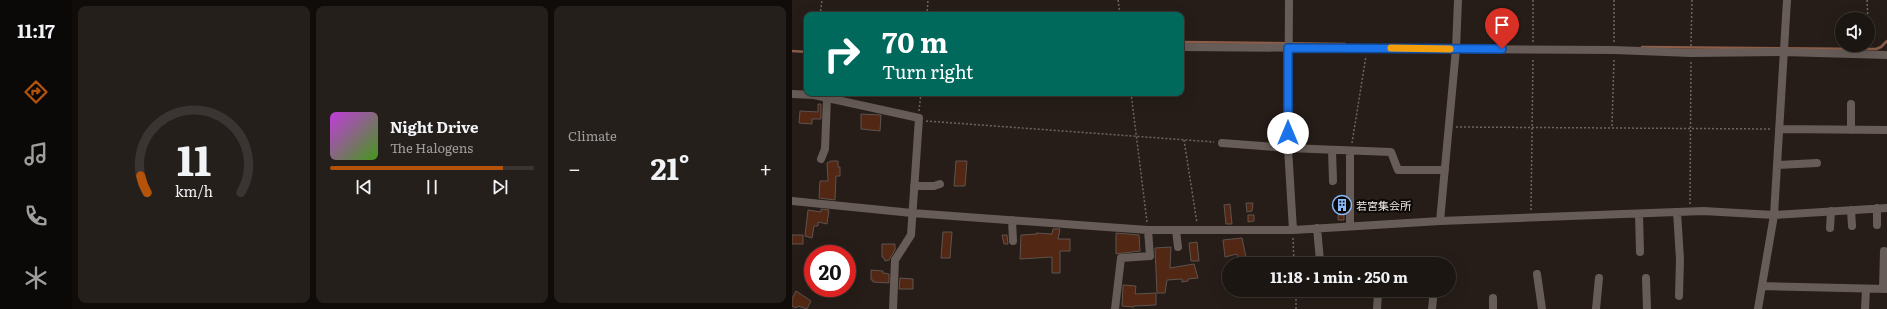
<!DOCTYPE html>
<html lang="en">
<head>
<meta charset="utf-8">
<style>
	:root { --surface:#1c1612; --page:#251f1b; --text:#f1f3f6; --muted:#a09f9f; --line:#3a3532; --accent:#b45309 }
	body { margin:0; font-family:Literata,"Noto Sans JP",serif; background:var(--page); color:var(--text); height:100vh; display:flex; flex-direction:column; font-size:15px; white-space:nowrap }
	* { box-sizing:border-box; margin:0 }
	p { font-size:13px; color:var(--muted) }
	.icon { flex:none; width:22px; height:22px; fill:none; stroke:currentColor; stroke-width:2; stroke-linecap:round; stroke-linejoin:round }
	.map { position:relative; flex:1; overflow:hidden }
	.sheet { display:flex; flex-direction:column; gap:6px; padding:6px; background:#0f0c0a; width:720px }
	.sheet>* { flex:none }
	.banner { position:absolute; left:12px; top:12px; width:380px; height:84px; border-radius:8px; box-shadow:0 4px 16px #0002,0 0 0 1px var(--line); background:#00695c; color:#fff; overflow:hidden }
	.tools { position:absolute; left:1043px; top:12px; display:grid; gap:8px }
	.tools a { display:grid; place-items:center; width:40px; height:40px; border-radius:50%; background:var(--surface); box-shadow:0 4px 16px #0002,0 0 0 1px var(--line); font-size:20px }
	.speed { position:absolute; left:12px; top:245px; display:flex; gap:8px; font-size:20px; font-weight:700; text-align:center }
	.speed>* { display:grid; place-content:center; width:52px; height:52px; border-radius:50%; background:var(--surface); box-shadow:0 4px 16px #0002,0 0 0 1px var(--line); line-height:1 }
	.speed .limit { border:6px solid #d22; background:#fff; color:#111 }
	.pin { position:absolute; display:grid; place-items:center; width:34px; height:34px; color:#fff; margin:-41px -17px; border-radius:50% 50% 50% 0; rotate:-45deg; box-shadow:0 0 4px #0007 }
	.pin .icon { rotate:45deg }
	.me { position:absolute; width:44px; margin:-22px; rotate:0deg; stroke-linejoin:round; filter:drop-shadow(0 0 3px #0008) }
	.turn { display:flex; align-items:center; gap:14px; height:84px; padding:0 12px; font-size:18px }
	.turn .icon { width:52px; height:52px; stroke-width:2.5 }
	.turn b { display:block; font-size:28px; line-height:34px }
	.big { font-size:30px; font-weight:700; line-height:1.1 }
	.sheet .card { flex:1; display:flex; flex-direction:column; justify-content:center; gap:6px; min-width:0; padding:0 14px; border-radius:8px; background:var(--page) }
	.sheet .dial { align-items:center; gap:0 }
	.dial svg { height:104px; overflow:visible; fill:none; stroke:var(--line); stroke-width:7; stroke-linecap:round; text-anchor:middle }
	.dial text { fill:var(--text); stroke:none }
	.song { display:flex; align-items:center; gap:12px }
	.cover { width:48px; height:48px; border-radius:6px; background:linear-gradient(135deg,hsl(290 70% 55%),hsl(100 70% 35%)) }
	.played { height:4px; border-radius:2px; background:linear-gradient(90deg,var(--accent) 85%,var(--line) 85%) }
	.keys { display:flex; justify-content:space-around; direction:ltr }
	.heat { display:flex; justify-content:space-between; align-items:center; font-size:22px; direction:ltr }
	.sheet .tiles { flex:1; display:grid; gap:6px; grid-template-columns:repeat(3,1fr) }
	.trip { position:absolute; left:430px; top:257px; width:234px; height:40px; border-radius:20px; background:var(--surface); box-shadow:0 4px 16px #0002,0 0 0 1px var(--line); font-weight:700; line-height:40px; text-align:center }
	main { display:flex; flex:1; min-height:0 }
	.dock { display:flex; flex-direction:column; width:72px; justify-content:space-around; align-items:center; background:#0b0907; color:var(--muted) }
	.dock .icon { width:28px; height:28px }
	.dock .selected { color:var(--accent) }
	.dock b { font-size:18px; color:var(--text) }
	.map>svg:first-child { display:block }
</style>
</head>
<body>
<main>
<nav class="dock">
<b>11:17</b>
<svg class="icon selected" aria-label="directions" viewBox="0 0 24 24"><path d="M12 3l9 9-9 9-9-9zM9 14v-3h6M13 9l2 2-2 2"/></svg>
<svg class="icon" aria-label="music" viewBox="0 0 24 24"><path d="M9 18V5l10-2v13"/><circle cx="6" cy="18" r="3"/><circle cx="16" cy="16" r="3"/></svg>
<svg class="icon" aria-label="phone" viewBox="0 0 24 24"><path d="M5 4h4l2 5-3 2q2 4 5 5l2-3 5 2v4C11 20 4 13 5 4z"/></svg>
<svg class="icon" aria-label="climate" viewBox="0 0 24 24"><path d="M12 3v18M4 7l16 10M4 17L20 7"/></svg>
</nav>
<section class="sheet">
<div class="tiles">
<div class="card dial"><svg viewBox="0 0 100 80">
<path d="M14 69A42 42 0 1 1 86 69"/>
<path d="M14 69A42 42 0 0 1 9 56" stroke="#b45309"/>
<text x="50" y="56" font-size="32" font-weight="700">11</text>
<text x="50" y="72" font-size="11">km/h</text>
</svg></div>
<div class="card">
<div class="song"><i class="cover"></i><div><b>Night Drive</b><p>The Halogens</p></div></div>
<div class="played"></div>
<div class="keys"><svg class="icon" aria-label="previous" viewBox="0 0 24 24"><path d="M18 5L8 12l10 7zM5 5v14"/></svg><svg class="icon" aria-label="pause" viewBox="0 0 24 24"><path d="M8 5v14M16 5v14"/></svg><svg class="icon" aria-label="next" viewBox="0 0 24 24"><path d="M6 5l10 7-10 7zM19 5v14"/></svg></div>
</div>
<div class="card"><p>Climate</p>
<div class="heat"><a>−</a><b class="big">21°</b><a>+</a></div>
</div>
</div>
</section>
<div class="map">
<svg width="1095" height="309" viewBox="0 0 1095 309">
	<rect width="100%" height="100%" fill="#261d18"/>
	<g fill="none" stroke-linecap="round" stroke-linejoin="round">
		<!-- stream -->
		<path stroke="#8c5d48" stroke-width="2.5" d="M 389,42 L 553,44
			M 850,47 L 1084,49 L 1089,47 L 1095,41
			M 0,51 L 15,52"/>
	</g>
	<!-- building -->
	<path fill="#522814" stroke="#5e534e" d="M 26,104 L 29,104 L 29,119 L 20,119 L 20,124 L 7,123 L 8,111 L 26,112 Z
		M 69,114 L 89,115 L 88,131 L 69,129 Z
		M 39,161 L 46,161 L 46,167 L 48,167 L 48,176 L 44,176 L 43,200 L 27,198 L 28,181 L 36,181 L 35,163 Z
		M 164,161 L 175,161 L 173,186 L 162,186 Z
		M 547,196 L 552,196 L 552,220 L 546,220 Z
		M 454,203 L 461,203 L 460,211 L 455,212 Z
		M 438,204 L 440,224 L 434,224 L 432,205 Z
		M 29,209 L 37,210 L 35,224 L 26,222 L 26,226 L 22,226 L 20,238 L 13,236 L 16,210 L 29,212 Z
		M 456,215 L 462,215 L 462,221 L 456,222 Z
		M 261,229 L 268,229 L 266,239 L 278,239 L 278,251 L 268,251 L 268,273 L 260,273 L 260,257 L 228,259 L 229,235 L 245,234 L 244,233 L 260,234 Z
		M 151,232 L 160,232 L 158,258 L 149,258 Z
		M 324,233 L 347,235 L 348,251 L 324,254 Z
		M 0,235 L 11,235 L 11,244 L 0,244 Z
		M 210,235 L 215,235 L 216,244 L 212,244 Z
		M 450,238 L 454,257 L 446,259 L 445,254 L 433,257 L 431,240 Z
		M 405,242 L 407,261 L 399,261 L 397,243 Z
		M 90,244 L 103,244 L 103,250 L 97,260 L 93,261 L 92,258 L 90,257 Z
		M 379,247 L 378,268 L 402,264 L 406,278 L 396,279 L 396,281 L 390,282 L 390,279 L 375,280 L 373,293 L 365,293 L 363,248 Z
		M 79,270 L 91,271 L 91,273 L 97,274 L 97,283 L 81,282 L 81,280 L 79,280 Z
		M 108,278 L 121,279 L 121,289 L 107,289 Z
		M 331,285 L 344,286 L 343,294 L 364,293 L 364,305 L 342,306 L 342,307 L 330,306 Z
		M 4,291 L 19,301 L 15,309 L 6,306 L 4,308 L 0,306 L 0,299 Z"/>
	<g fill="none" stroke-linecap="round" stroke-linejoin="round">
		<!-- path -->
		<path stroke="#6d6561" stroke-width="1.5" stroke-dasharray="2 2" stroke-linecap="butt" d="M 326,0 L 328,15
			M 1075,0 L 1076,19
			M 28,15 L 30,0
			M 135,15 L 136,0
			M 741,42 L 741,0
			M 822,42 L 822,0
			M 899,46 L 900,0
			M 339,93 L 355,222
			M 127,111 L 129,93
			M 134,121 L 422,142
			M 820,126 L 822,58
			M 664,127 L 980,129
			M 392,140 L 405,223
			M 560,143 L 574,56
			M 898,204 L 899,60
			M 739,210 L 741,58
			M 501,238 L 502,264
			M 504,309 L 504,290"/>
		<!-- minor -->
		<path stroke="#675c57" stroke-width="8" d="M 497,0 L 496,148 L 501,230
			M 389,47 L 822,50 L 899,53 L 991,52 L 1095,55
			M 0,94 L 22,95 L 127,118 L 119,235 L 103,260 L 101,309
			M 1059,104 L 1059,130
			M 987,129 L 1095,130
			M 430,143 L 496,148 L 599,152 L 606,170 L 653,170
			M 540,150 L 541,181
			M 29,159 L 33,149 L 35,98
			M 985,165 L 1025,163
			M 122,186 L 142,186 L 148,184
			M 0,201 L 120,213 L 356,230 L 501,230 L 648,221 L 911,211 L 982,215 L 1095,208
			M 1085,208 L 1085,225
			M 1059,210 L 1060,226
			M 885,212 L 888,259 L 887,296
			M 847,214 L 848,252
			M 220,220 L 221,241
			M 648,221 L 664,49 L 666,0
			M 558,226 L 558,151
			M 525,228 L 528,261
			M 1038,228 L 1039,211
			M 384,230 L 386,247
			M 745,274 L 750,309
			M 854,278 L 855,309
			M 970,286 L 1095,289
			M 1091,289 L 1092,251
			M 323,309 L 329,258 L 358,256 L 356,230
			M 585,309 L 586,294
			M 640,309 L 641,299
			M 701,309 L 701,298
			M 804,309 L 807,278
			M 966,309 L 982,215 L 995,0
			M 1073,309 L 1074,289"/>
	</g>
	<g fill="none" stroke-linecap="round" stroke-linejoin="round">
		<defs>
			<path id="route" d="M 496,133 L 496,48 L 710,49"/>
		</defs>
		<!-- route casing -->
		<use href="#route" stroke="#114b97" stroke-width="10"/>
		<!-- route -->
		<use href="#route" stroke="#1a73e8" stroke-width="7"/>
		<!-- slow -->
		<path stroke="#f59e0b" stroke-width="7" d="M 599,48 L 658,49"/>
	</g>
	<!-- icons -->
	<defs>
		<symbol id="building-ring" viewBox="-11 -11 22 22"><circle r="9.5" fill="#0c0806" stroke="#88bafc" stroke-width="1.5"/><path d="M-4-6H4V6H1V3H-1V6H-4ZM-2.5-4.3h1.7v1.8h-1.7ZM.8-4.3h1.7v1.8H.8ZM-2.5-1h1.7V.8h-1.7ZM.8-1h1.7V.8H.8Z" fill="#88bafc"/></symbol>
	</defs>
	<g fill-rule="evenodd">
		<use href="#building-ring" x="539" y="194" width="22" height="22"/>
	</g>
	<g text-anchor="middle" dominant-baseline="central" stroke-width="4" stroke-linejoin="round" paint-order="stroke">
		<!-- poi labels -->
		<g font-size="11" fill="#efe8e5" stroke="#0c0806" text-anchor="start">
			<text x="564" y="205">若宮集会所</text>
		</g>
	</g>
</svg>
<div class="tools">
<a><svg class="icon" aria-label="sound" viewBox="0 0 24 24"><path d="M4 9h4l5-4v14l-5-4H4zM17 9q2 3 0 6"/></svg></a>
</div>
<div class="speed"><div class="limit">20</div></div>
<div class="pin" style="left:710px;top:49px;background:#d93025"><svg class="icon" aria-label="arrive" viewBox="0 0 24 24"><path d="M6 21V4h12l-3 4 3 4H6"/></svg></div>
<svg class="me" style="left:496px;top:133px" viewBox="-20 -20 40 40"><circle r="19" fill="#fff"/><path d="M0-13L10 11 0 6-10 11z" fill="#1a73e8"/></svg>
<div class="trip">11:18 · 1 min · 250 m</div>
<div class="banner">
<div class="turn"><svg class="icon" aria-label="right" viewBox="0 0 24 24"><path d="M7 20v-9h11M14 6l5 5-5 5"/></svg><div><b>70 m</b>Turn right</div></div>
</div>
</div>
</main>
</body>
</html>
